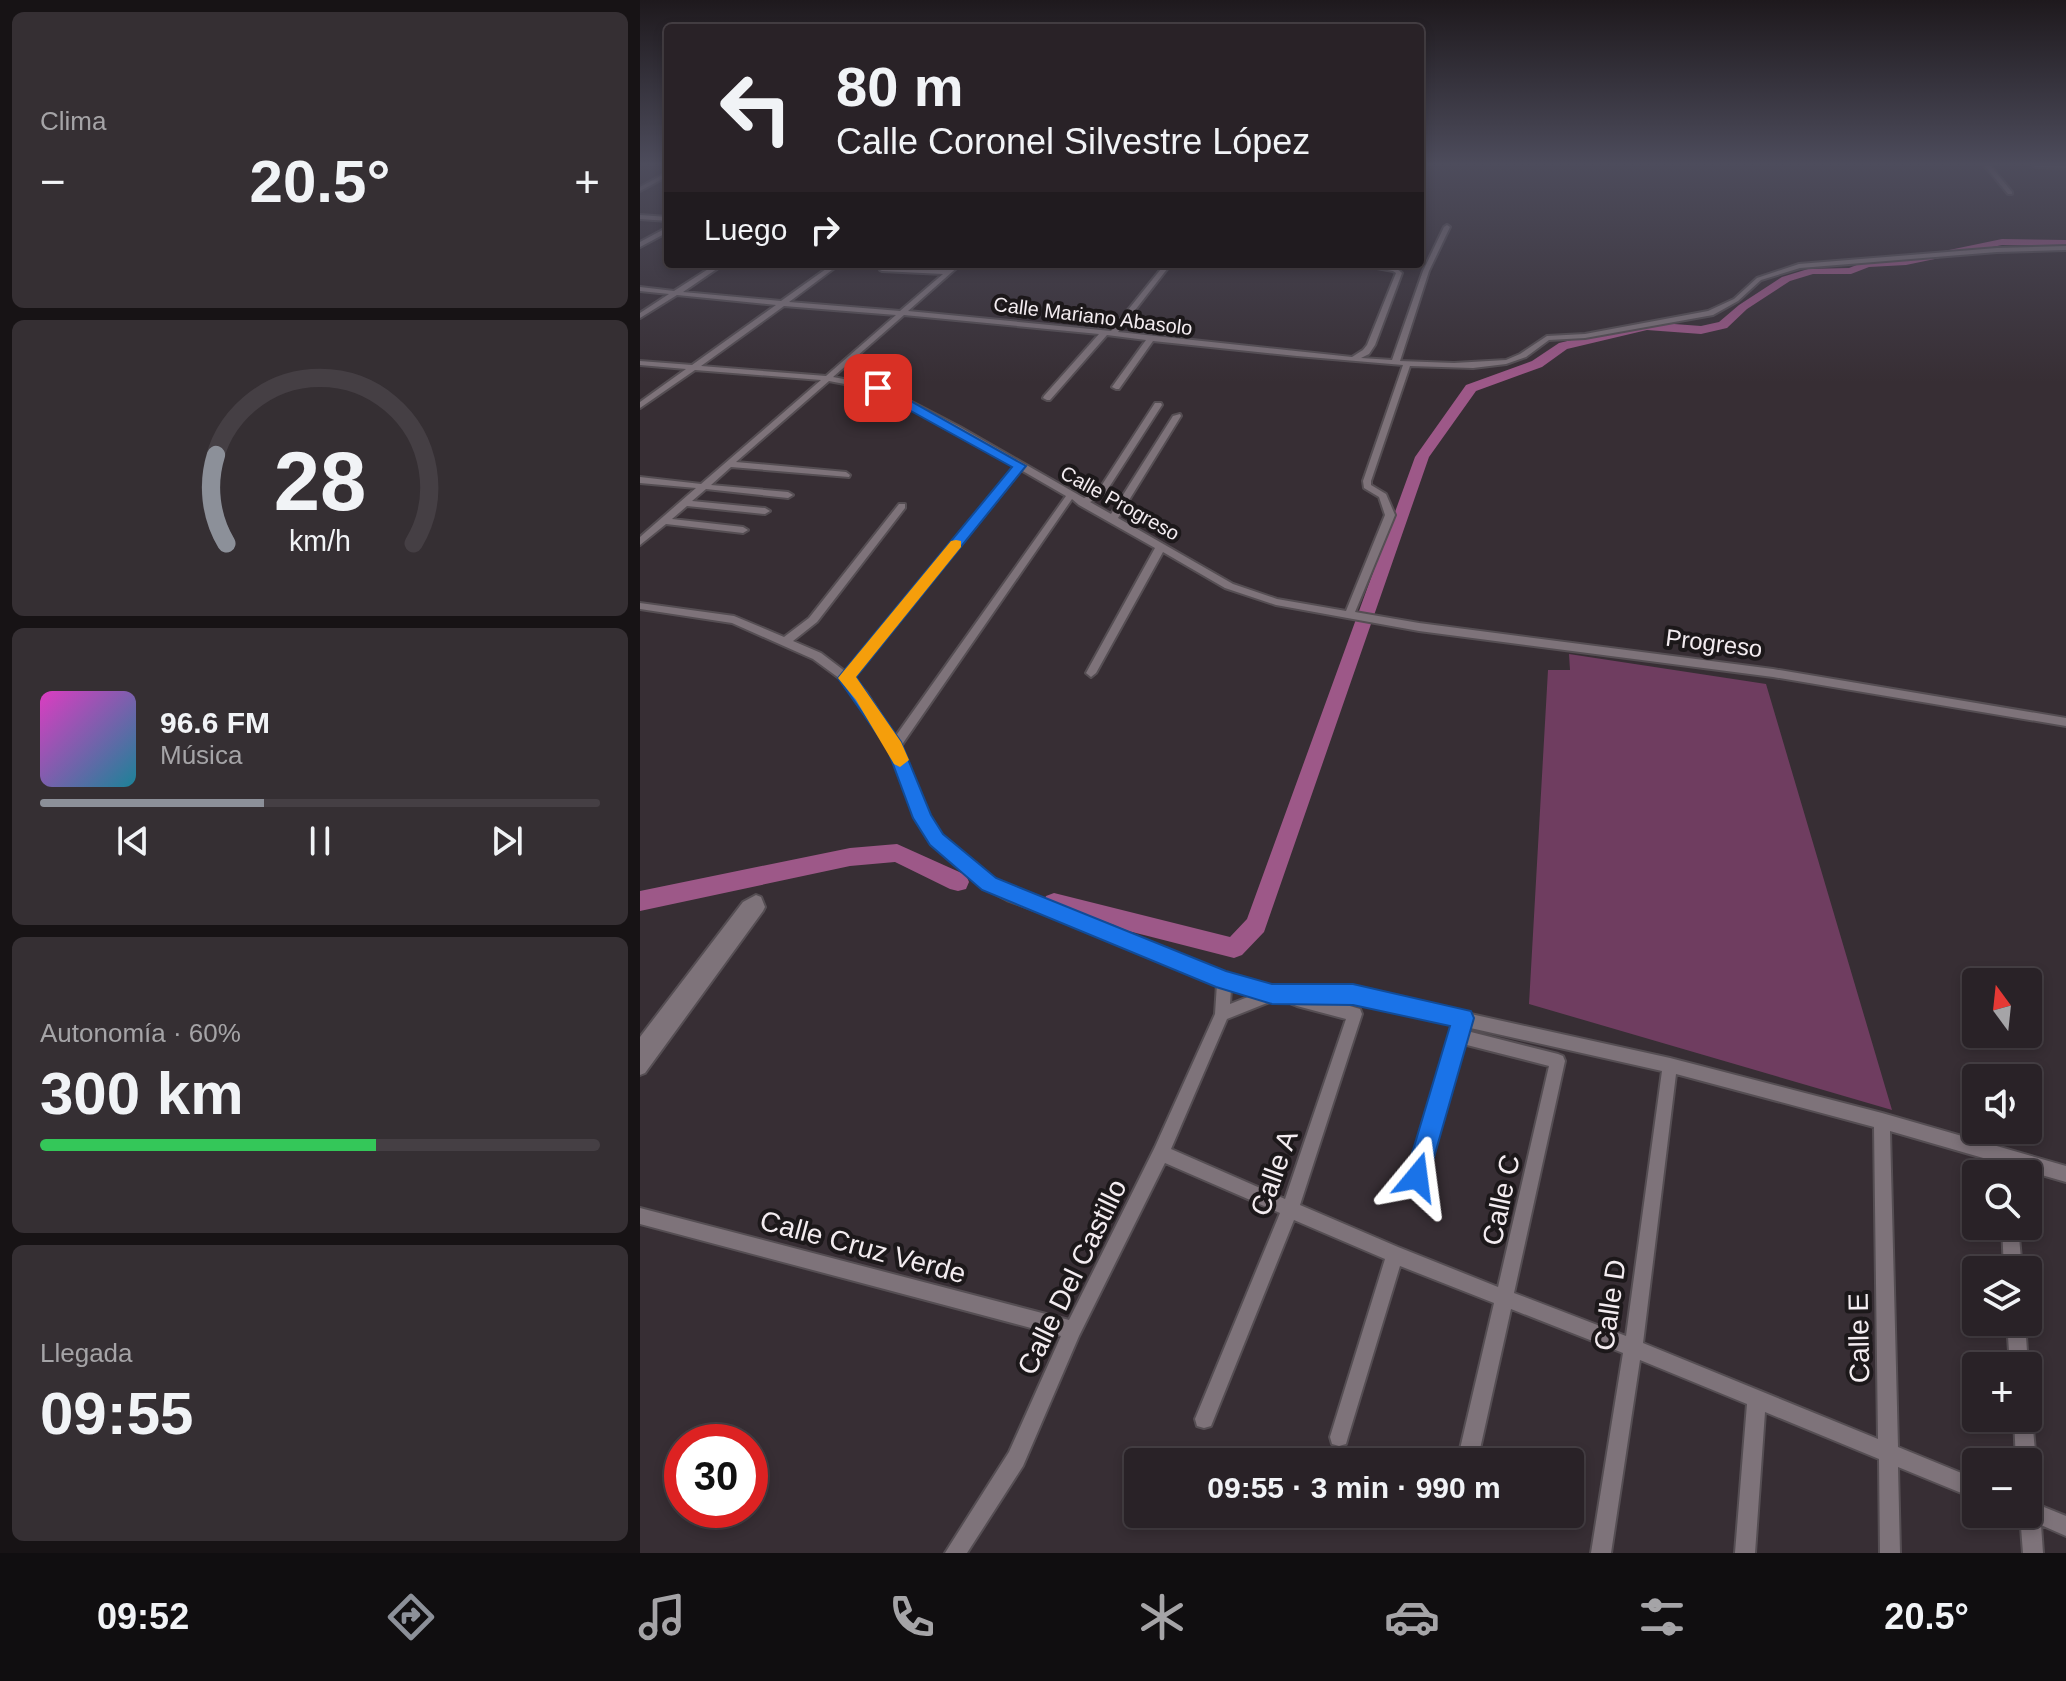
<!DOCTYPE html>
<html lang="es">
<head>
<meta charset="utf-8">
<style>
	:root { --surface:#292227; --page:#352f33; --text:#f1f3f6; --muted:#a5a4a7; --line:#453f44; --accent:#8c9099 }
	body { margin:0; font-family:Arial,sans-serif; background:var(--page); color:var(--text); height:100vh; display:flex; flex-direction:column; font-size:30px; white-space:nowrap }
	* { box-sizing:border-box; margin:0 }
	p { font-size:26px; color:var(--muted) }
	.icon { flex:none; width:44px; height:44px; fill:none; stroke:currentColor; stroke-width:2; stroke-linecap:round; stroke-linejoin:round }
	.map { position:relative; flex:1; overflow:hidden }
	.side { display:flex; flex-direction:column; gap:12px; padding:12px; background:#171315; width:640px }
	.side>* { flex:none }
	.top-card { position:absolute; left:24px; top:24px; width:760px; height:244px; border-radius:8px; box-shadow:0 4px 12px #0003,0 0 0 2px var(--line); background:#292227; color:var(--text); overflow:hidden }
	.needle { width:52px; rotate:345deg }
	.tools { position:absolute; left:1322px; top:968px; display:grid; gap:16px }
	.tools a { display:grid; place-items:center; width:80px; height:80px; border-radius:8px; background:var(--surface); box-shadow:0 4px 12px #0003,0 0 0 2px var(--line); font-size:40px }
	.speed { position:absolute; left:24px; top:1424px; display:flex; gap:16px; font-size:40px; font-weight:700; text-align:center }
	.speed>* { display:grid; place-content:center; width:104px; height:104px; border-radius:50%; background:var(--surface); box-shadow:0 4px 12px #0003,0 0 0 2px var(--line); line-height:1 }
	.speed .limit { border:12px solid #d22; background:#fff; color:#111 }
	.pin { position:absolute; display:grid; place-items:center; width:68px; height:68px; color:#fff; margin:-34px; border-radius:16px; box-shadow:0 4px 12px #0006 }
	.me { position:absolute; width:88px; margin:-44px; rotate:16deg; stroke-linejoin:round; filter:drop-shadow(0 0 6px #0008) }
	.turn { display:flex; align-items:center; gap:28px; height:168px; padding:0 40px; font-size:36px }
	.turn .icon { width:104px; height:104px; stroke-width:2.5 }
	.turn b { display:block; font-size:56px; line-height:68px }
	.then { display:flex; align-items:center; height:76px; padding:0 40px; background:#0003; gap:16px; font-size:30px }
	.big { font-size:60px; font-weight:700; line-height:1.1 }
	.side .widget { flex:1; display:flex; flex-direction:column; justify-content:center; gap:12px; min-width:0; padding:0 28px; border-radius:12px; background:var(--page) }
	.side .dial { align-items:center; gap:0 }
	.dial svg { height:208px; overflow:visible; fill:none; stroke:var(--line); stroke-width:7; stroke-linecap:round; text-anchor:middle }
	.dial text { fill:var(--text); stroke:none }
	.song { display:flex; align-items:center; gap:24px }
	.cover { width:96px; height:96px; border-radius:12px; background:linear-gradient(135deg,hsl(310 70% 55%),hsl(190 70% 35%)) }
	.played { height:8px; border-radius:4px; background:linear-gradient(90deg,var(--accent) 40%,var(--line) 40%) }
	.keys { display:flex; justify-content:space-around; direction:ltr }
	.heat { display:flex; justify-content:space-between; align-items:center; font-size:44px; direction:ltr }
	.charge { height:12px; border-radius:6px; background:linear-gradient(90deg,#34c759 60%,var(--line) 0) }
	.trip { position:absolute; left:484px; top:1448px; width:460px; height:80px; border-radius:8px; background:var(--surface); box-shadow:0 4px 12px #0003,0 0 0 2px var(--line); font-weight:700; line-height:80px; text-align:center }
	.menu { display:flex; height:128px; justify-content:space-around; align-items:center; background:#100e10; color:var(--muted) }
	.menu .icon { width:56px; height:56px }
	.menu .current { color:var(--accent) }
	.menu b { font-size:36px; color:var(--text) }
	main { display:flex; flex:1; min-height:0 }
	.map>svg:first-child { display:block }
</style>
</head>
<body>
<main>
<section class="side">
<div class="widget"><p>Clima</p>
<div class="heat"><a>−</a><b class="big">20.5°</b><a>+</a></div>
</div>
<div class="widget dial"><svg viewBox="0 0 100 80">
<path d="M14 69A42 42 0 1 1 86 69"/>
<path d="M14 69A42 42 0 0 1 10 35" stroke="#8c9099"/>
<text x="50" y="56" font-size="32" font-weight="700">28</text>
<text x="50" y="72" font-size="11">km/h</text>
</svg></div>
<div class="widget">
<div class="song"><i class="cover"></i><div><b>96.6 FM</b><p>Música</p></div></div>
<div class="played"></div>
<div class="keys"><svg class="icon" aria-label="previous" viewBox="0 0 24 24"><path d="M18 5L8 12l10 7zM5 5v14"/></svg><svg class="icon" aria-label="pause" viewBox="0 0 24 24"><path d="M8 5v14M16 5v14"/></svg><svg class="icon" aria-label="next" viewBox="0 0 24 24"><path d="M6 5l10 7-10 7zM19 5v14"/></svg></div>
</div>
<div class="widget"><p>Autonomía · 60%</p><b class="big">300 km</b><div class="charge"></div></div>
<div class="widget"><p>Llegada</p><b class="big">09:55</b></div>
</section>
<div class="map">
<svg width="1426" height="1553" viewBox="0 0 1426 1553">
	<rect width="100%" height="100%" fill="#372e34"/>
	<!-- green -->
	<path fill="#6f3d60" d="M 929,654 L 1126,684 L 1252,1110 L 889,1004 L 908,670 L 930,670 Z"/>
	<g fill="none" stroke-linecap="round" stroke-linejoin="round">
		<!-- river -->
		<path fill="#9d5888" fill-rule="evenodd" d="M 1362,239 L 1426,240 L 1426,246 L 1362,245 L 1266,265 L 1229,267 L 1211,274 L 1173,274 L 1150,281 L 1107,309 L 1087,328 L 1061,334 L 1007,330 L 927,349 L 902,367 L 836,391 L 789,457 L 624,932 L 602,955 L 594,958 L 406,910 L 403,903 L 406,896 L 414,893 L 590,937 L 607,919 L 775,457 L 826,385 L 892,361 L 919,343 L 1007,322 L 1061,326 L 1079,322 L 1099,305 L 1142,277 L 1168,269 L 1209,268 L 1227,261 L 1266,259 Z
			M 257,844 L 326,875 L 329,882 L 326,889 L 318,891 L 310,889 L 255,862 L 210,866 L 0,911 L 0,891 L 210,848 Z"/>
		<defs>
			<path id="minor" d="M 1344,165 L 1350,165 L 1372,192 L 1372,194 L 1368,194 Z
				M 1393,165 L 1426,165 L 1426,168 L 1396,167 Z
				M 28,172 L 28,176 L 0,191 L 0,187 Z
				M 0,215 L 28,217 L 28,221 L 0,219 Z
				M 807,225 L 810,227 L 789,271 L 760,361 L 814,363 L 866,360 L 880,354 L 907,336 L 945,334 L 1068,311 L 1094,299 L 1117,278 L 1159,264 L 1357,248 L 1426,246 L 1426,250 L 1357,252 L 1160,268 L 1121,280 L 1098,301 L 1073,315 L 945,338 L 909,340 L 886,357 L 866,364 L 833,368 L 770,366 L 731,481 L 731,485 L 746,494 L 755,515 L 715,612 L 779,623 L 1133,669 L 1426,718 L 1426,726 L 1133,677 L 779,631 L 636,605 L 585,588 L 523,552 L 456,673 L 451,677 L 446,673 L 515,548 L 439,505 L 432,499 L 261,746 L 287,816 L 301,835 L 354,880 L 377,892 L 474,927 L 585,974 L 632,987 L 713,988 L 1030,1058 L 1242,1113 L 1426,1166 L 1426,1182 L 1374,1167 L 1374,1174 L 1358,1174 L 1357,1162 L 1250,1131 L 1258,1447 L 1336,1479 L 1336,1499 L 1258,1467 L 1260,1553 L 1240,1553 L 1239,1459 L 1125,1412 L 1115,1553 L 1095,1553 L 1107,1404 L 1000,1360 L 971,1553 L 951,1553 L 983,1353 L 871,1309 L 840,1449 L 837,1456 L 830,1459 L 823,1456 L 820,1449 L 854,1303 L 760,1266 L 708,1437 L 706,1444 L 699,1446 L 692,1444 L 690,1437 L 745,1259 L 654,1220 L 571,1426 L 564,1428 L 557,1426 L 555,1419 L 640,1213 L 525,1163 L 439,1336 L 383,1466 L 327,1553 L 305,1553 L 369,1452 L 421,1336 L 0,1224 L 0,1208 L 429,1320 L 515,1147 L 575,1014 L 577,984 L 465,936 L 367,900 L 344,888 L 293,843 L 276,818 L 250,747 L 218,698 L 203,681 L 173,659 L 92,623 L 0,609 L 0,603 L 94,616 L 144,637 L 169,618 L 259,504 L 265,504 L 265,508 L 177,622 L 153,641 L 181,653 L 206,672 L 375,466 L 314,431 L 236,390 L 189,381 L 96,462 L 206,472 L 210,475 L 209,477 L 91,467 L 71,485 L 148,492 L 153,495 L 148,498 L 66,489 L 52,501 L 125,508 L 130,511 L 125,514 L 47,506 L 32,519 L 103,527 L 108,530 L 103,533 L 26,524 L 0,545 L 0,537 L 56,488 L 0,483 L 0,477 L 61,484 L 181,380 L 55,370 L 0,408 L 0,402 L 46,369 L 0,365 L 0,361 L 52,365 L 136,305 L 37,295 L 0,318 L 0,313 L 29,294 L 0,291 L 0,287 L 34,291 L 76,264 L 84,264 L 43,292 L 141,301 L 193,264 L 200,264 L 149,302 L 260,311 L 303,274 L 242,271 L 240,270 L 240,268 L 307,270 L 314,264 L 321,264 L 268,311 L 471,331 L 525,264 L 531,264 L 478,332 L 712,357 L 723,350 L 727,345 L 756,273 L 753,271 L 721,265 C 733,263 753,263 762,273 L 735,345 L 729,354 L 721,358 L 752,360 L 783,271 L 804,227 ZM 144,306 L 256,315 L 186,376 L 61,366 ZM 264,315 L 459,334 L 404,396 L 403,398 L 407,400 L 410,400 L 467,335 L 506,340 L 472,387 L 476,389 L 479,389 L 513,341 L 657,356 L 763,365 L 723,481 L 724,488 L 739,497 L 745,515 L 706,611 L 637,599 L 593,584 L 478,518 L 541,416 L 540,414 L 533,416 L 471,514 L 450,502 L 464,495 L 522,405 L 521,403 L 515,403 L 458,491 L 444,498 L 320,427 L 241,386 L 193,377 ZM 381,470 L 426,496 L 255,737 L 226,692 L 213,678 ZM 591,989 L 613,995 L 590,1004 ZM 632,1001 L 651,1001 L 652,1004 L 657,1006 L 706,1019 L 645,1199 L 531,1149 L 587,1019 ZM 693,1001 L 713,1002 L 815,1024 L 769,1177 L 771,1183 L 777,1185 L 783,1183 L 785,1177 L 823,1044 L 909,1066 L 858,1287 L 758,1247 L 660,1205 L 722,1014 L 720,1009 ZM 826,1027 L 1022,1071 L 986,1336 L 874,1293 L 925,1061 L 923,1056 L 918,1054 L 827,1031 ZM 1036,1074 L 1234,1127 L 1238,1439 L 1003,1343 Z
				M 28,227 L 28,232 L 0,247 L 0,242 Z
				M 116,895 L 121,897 L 125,907 L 123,911 L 5,1073 L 0,1075 L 0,1037 L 103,902 Z
				M 1362,1226 L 1378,1226 L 1382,1270 L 1364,1270 Z
				M 1367,1322 L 1385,1322 L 1388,1366 L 1370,1366 Z
				M 1388,1411 L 1392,1418 L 1396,1462 L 1393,1469 L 1388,1471 L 1388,1462 L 1376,1462 L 1374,1418 L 1388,1418 Z
				M 1388,1484 L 1395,1487 L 1399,1505 L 1426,1516 L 1426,1536 L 1401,1525 L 1403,1553 L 1383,1553 L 1380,1514 L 1388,1514 Z"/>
		</defs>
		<!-- minor casing -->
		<use href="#minor" stroke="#554e53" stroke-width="4"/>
		<!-- minor -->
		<use href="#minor" fill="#7e737a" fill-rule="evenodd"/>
	</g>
	<!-- sky -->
	<linearGradient id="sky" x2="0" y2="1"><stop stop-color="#1e191d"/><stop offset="0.43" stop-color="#4d4c5c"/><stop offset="1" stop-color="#4d4c5c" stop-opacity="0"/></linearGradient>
	<rect width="1426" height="382" fill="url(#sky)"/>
	<!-- route -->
	<path fill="#1a73e8" stroke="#114b97" stroke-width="2" d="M 233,385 L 242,385 L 386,466 L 216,677 L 261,742 L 291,815 L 303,834 L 356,878 L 586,971 L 632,984 L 713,984 L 831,1011 L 834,1018 L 786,1185 L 777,1189 L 769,1185 L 765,1177 L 810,1026 L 713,1005 L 632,1004 L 576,987 L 342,890 L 290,845 L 273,818 L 247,748 L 198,678 L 372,467 L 233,390 Z"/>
	<!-- slow -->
	<path fill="#f59e0b" d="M 316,540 L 321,541 L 321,547 L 216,677 L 261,742 L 269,760 L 260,767 L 254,764 L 216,700 L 198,678 L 311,541 Z"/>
	<g text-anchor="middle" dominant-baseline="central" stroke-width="8" stroke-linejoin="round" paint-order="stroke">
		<!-- far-street labels -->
		<g font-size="20" fill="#f3ecf0" stroke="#1c181a">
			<text transform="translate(453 316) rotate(7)">Calle Mariano Abasolo</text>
			<text transform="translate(480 503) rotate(29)">Calle Progreso</text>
		</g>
		<!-- street labels -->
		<g font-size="24" fill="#f3ecf0" stroke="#1c181a">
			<text transform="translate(1074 643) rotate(7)">Progreso</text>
		</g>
		<!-- near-street labels -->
		<g font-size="28" fill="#f3ecf0" stroke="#1c181a">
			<text transform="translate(634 1173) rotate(-70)">Calle A</text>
			<text transform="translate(861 1200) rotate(-78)">Calle C</text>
			<text transform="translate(223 1247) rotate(15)">Calle Cruz Verde</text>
			<text transform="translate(432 1277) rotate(-64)">Calle Del Castillo</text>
			<text transform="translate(970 1305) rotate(-82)">Calle D</text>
			<text transform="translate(1219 1338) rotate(-91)">Calle E</text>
		</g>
	</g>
</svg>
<div class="tools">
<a><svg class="needle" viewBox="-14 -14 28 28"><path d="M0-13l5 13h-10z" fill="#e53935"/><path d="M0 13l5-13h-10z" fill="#a5a4a7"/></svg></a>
<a><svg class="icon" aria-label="sound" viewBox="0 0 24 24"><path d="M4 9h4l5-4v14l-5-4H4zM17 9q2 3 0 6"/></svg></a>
<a><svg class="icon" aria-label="search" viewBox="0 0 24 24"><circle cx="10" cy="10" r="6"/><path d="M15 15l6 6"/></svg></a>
<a><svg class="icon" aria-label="layers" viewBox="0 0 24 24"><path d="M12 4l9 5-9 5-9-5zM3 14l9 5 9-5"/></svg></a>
<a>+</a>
<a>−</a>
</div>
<div class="speed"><div class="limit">30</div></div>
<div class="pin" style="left:238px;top:388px;background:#d93025"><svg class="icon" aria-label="arrive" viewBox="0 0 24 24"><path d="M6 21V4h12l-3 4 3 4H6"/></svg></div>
<svg class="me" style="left:777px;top:1177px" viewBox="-20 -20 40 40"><path d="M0-17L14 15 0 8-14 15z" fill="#1a73e8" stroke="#fff" stroke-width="4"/></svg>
<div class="trip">09:55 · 3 min · 990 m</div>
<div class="top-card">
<div class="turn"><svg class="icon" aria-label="left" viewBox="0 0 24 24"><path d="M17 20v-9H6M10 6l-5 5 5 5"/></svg><div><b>80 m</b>Calle Coronel Silvestre López</div></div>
<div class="then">Luego<svg class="icon" aria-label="right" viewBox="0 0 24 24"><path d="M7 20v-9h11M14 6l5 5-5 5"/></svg></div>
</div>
</div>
</main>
<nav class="menu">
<b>09:52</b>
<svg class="icon current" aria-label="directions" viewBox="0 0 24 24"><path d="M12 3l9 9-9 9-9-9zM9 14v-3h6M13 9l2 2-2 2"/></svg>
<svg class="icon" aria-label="music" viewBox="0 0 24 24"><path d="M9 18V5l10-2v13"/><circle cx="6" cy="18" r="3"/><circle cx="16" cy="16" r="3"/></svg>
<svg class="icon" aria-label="phone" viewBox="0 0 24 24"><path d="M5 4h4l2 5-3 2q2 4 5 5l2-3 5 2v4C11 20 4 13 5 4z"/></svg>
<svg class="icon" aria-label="climate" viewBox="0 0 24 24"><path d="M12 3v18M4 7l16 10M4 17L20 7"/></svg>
<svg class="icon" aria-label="car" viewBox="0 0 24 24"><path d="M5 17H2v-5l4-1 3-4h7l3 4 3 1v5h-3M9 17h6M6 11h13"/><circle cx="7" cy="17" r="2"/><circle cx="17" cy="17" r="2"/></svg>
<svg class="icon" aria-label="filters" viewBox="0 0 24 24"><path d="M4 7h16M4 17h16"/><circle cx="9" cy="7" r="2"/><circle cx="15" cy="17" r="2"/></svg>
<b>20.5°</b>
</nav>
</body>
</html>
